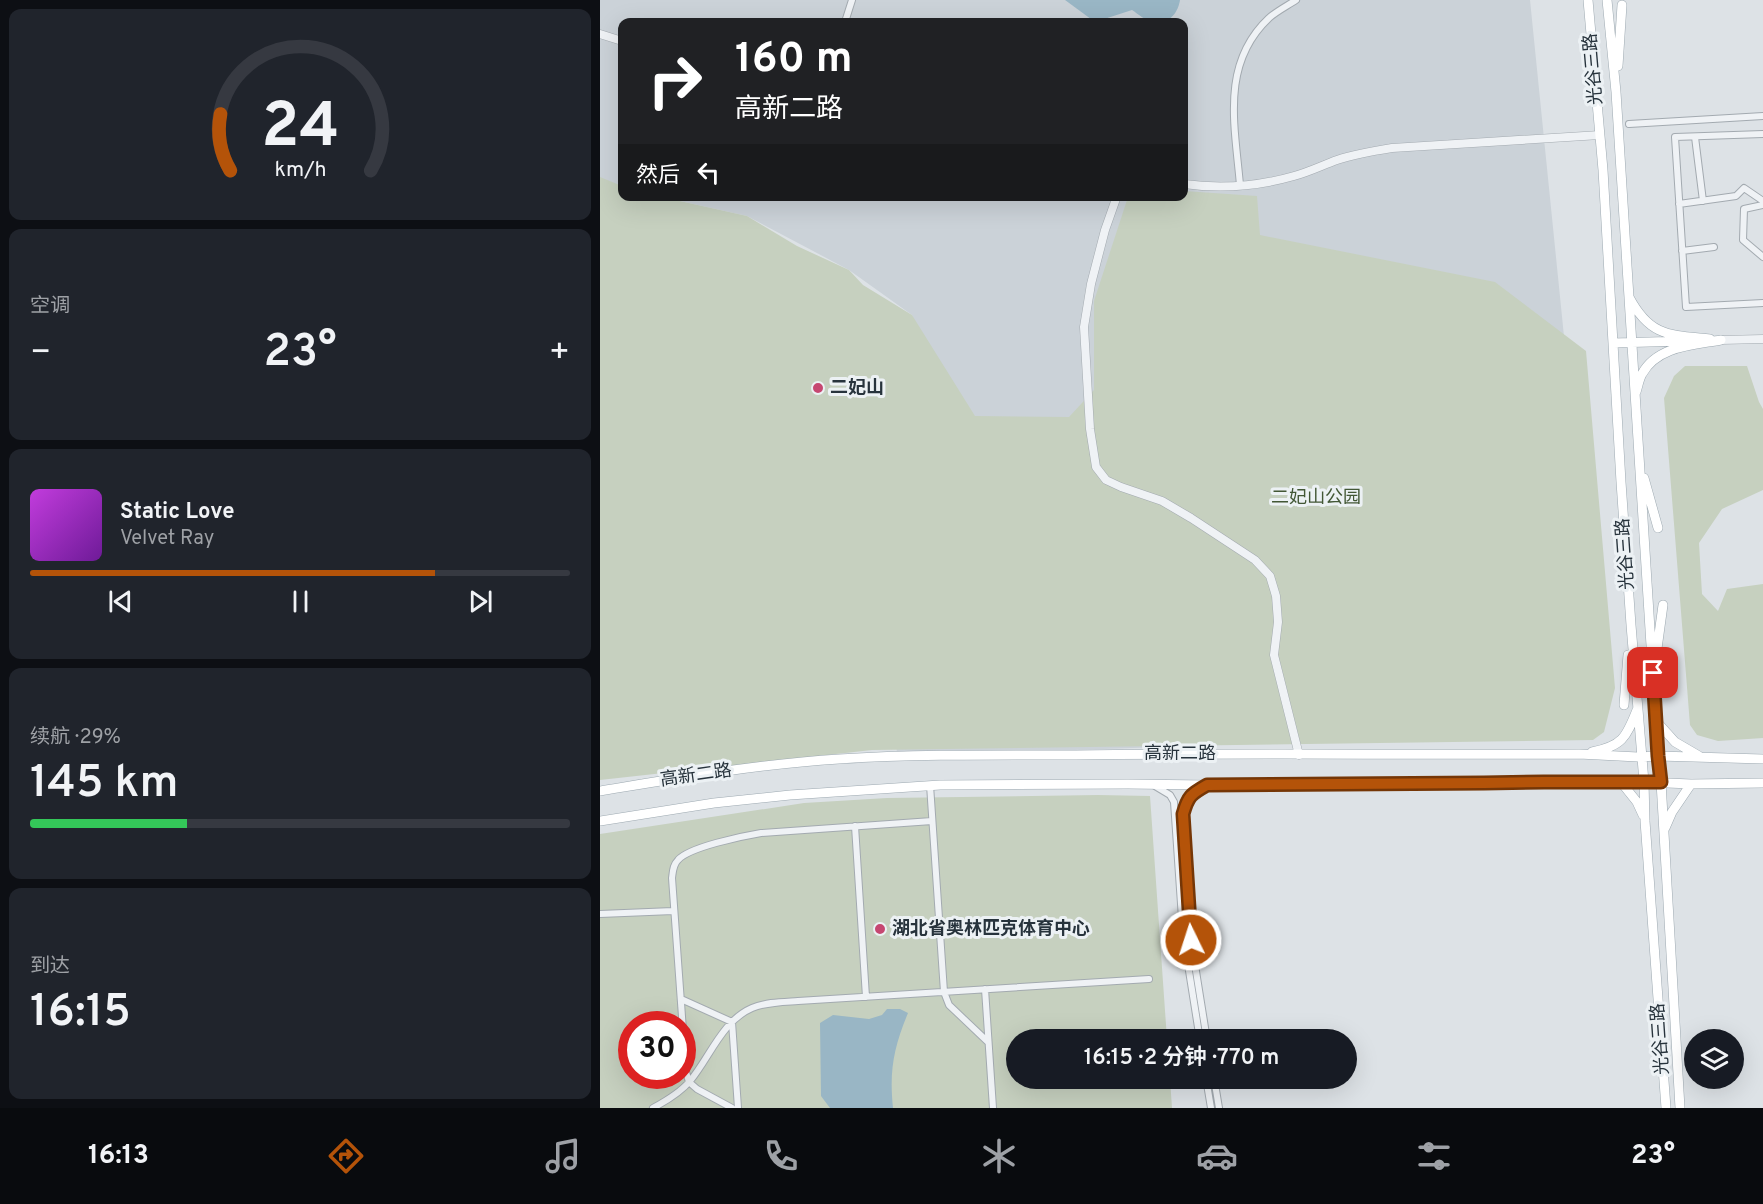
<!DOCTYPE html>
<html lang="zh">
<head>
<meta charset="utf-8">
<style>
	:root { --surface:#171b24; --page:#20242c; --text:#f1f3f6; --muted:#9ea1a6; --line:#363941; --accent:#b45309 }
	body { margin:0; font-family:Overpass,"Noto Sans SC",sans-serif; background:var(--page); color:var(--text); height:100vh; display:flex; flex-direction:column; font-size:22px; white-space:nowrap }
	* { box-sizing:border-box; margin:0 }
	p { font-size:20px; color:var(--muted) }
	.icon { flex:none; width:33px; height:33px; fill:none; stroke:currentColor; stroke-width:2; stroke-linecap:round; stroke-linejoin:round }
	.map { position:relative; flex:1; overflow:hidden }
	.sheet { display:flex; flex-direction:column; gap:9px; padding:9px; background:#0d0f14; width:600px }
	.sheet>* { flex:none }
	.hud { position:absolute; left:18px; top:18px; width:570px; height:183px; border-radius:12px; box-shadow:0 6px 24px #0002; background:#202124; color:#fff; overflow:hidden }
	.buttons { position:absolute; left:1084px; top:1029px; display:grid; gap:12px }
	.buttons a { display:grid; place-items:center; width:60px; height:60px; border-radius:50%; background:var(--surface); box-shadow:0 6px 24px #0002; font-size:30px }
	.speed { position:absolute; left:18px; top:1011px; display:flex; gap:12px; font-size:30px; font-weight:700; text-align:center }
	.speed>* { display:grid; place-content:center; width:78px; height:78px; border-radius:50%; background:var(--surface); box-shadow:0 6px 24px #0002; line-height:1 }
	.speed .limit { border:9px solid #d22; background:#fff; color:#111 }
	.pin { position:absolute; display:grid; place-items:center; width:51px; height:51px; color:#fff; margin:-26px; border-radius:12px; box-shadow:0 3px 9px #0006 }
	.me { position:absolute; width:66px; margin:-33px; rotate:356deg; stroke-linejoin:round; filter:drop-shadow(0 0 4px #0008) }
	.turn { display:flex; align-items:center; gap:21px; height:126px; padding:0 18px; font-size:27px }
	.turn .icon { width:78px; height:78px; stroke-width:2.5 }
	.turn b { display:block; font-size:42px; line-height:51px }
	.then { display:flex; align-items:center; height:57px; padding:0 18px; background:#0003; gap:12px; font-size:22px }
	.big { font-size:45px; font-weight:600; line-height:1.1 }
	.sheet .card { flex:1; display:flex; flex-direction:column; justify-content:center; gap:9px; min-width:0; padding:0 21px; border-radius:12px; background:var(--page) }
	.sheet .dial { align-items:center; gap:0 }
	.dial svg { height:156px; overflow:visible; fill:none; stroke:var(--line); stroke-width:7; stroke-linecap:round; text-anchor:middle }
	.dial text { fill:var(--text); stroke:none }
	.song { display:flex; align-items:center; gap:18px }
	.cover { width:72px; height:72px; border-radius:9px; background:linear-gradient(135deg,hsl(290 70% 55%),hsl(280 70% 35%)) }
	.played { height:6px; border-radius:3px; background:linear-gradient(90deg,var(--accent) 75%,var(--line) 75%) }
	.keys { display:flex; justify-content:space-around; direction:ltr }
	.heat { display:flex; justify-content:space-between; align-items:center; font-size:33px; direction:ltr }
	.charge { height:9px; border-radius:4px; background:linear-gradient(90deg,#34c759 29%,var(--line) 0) }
	.trip { position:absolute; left:406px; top:1029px; width:351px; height:60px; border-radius:30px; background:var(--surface); box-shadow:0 6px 24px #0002; font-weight:600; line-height:60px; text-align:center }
	.tabs { display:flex; height:96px; justify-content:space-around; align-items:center; background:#090b0e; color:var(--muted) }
	.tabs .icon { width:42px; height:42px }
	.tabs .active { color:var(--accent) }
	.tabs b { font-size:27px; color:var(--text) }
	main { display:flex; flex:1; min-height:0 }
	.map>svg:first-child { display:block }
</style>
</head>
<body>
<main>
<section class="sheet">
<div class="card dial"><svg viewBox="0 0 100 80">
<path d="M14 69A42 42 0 1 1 86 69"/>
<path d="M14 69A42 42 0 0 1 9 40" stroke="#b45309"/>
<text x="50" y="56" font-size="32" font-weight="700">24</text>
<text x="50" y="72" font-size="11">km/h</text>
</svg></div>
<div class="card"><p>空调</p>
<div class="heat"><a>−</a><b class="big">23°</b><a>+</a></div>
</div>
<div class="card">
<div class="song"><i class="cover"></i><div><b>Static Love</b><p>Velvet Ray</p></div></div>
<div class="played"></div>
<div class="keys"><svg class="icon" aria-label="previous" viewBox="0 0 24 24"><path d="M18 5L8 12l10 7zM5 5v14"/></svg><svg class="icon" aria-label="pause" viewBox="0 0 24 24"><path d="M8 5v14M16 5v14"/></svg><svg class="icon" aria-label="next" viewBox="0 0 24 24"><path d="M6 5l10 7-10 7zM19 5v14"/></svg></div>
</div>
<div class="card"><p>续航 · 29%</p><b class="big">145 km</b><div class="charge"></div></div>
<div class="card"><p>到达</p><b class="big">16:15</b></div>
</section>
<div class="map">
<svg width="1163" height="1108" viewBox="0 0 1163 1108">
	<rect width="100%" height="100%" fill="#dde2e6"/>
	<!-- built -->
	<path fill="#cbd2d8" d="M 0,0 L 930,0 L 1004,732 L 297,756 L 296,737 L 355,468 L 312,315 L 249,270 L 147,216 L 62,197 L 584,196 L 584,22 L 22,22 L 22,187 L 0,182 Z"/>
	<!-- green -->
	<path fill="#c6d0bf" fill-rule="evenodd" d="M 0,177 L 22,186 L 22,196 L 62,197 L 147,216 L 197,246 L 249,270 L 263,285 L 312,315 L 375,416 L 469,417 L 494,390 L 494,301 L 528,197 L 584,196 L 584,191 L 657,196 L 660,235 L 895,282 L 986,351 L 1015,688 L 1004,732 L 993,740 L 272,750 L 0,780 Z
		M 1085,366 L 1147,366 L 1159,402 L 1163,409 L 1163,490 L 1122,509 L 1099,543 L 1102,594 L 1118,611 L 1127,589 L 1163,584 L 1163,738 L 1118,741 L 1097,735 L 1090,725 L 1064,398 L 1074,376 Z
		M 498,795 L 550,796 L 567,1039 L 417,1040 L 417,1078 L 570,1079 L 572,1108 L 0,1108 L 0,834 L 204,803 L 287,798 ZM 32,1024 L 82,1024 L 82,1076 L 32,1076 Z"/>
	<!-- water -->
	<path fill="#99b6c5" d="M 465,0 L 580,0 C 578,13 569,25 553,22 C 546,21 538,14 532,10 L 495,22 Z
		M 287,1009 L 300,1009 L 308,1013 C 294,1047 289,1070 293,1108 L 230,1108 L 221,1096 L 220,1023 L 233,1015 L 269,1019 L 282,1015 Z"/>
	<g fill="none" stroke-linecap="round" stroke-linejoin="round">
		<defs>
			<path id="minor" d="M 245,22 L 252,0
				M 1029,124 L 1163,116
				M 1163,134 L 1075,137 L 1086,307 L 1163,303
				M 1095,137 L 1103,201
				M 640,185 C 635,126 620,64 669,18 C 677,11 687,6 696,0
				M 1079,204 L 1136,196 L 1144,188 L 1163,201
				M 1163,205 L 1144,209 L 1143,240 L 1163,257
				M 1082,251 L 1114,247
				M 330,785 L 344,992 L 349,1005 L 388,1042
				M 555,786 L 570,795 L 574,802 L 583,933 L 600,1040
				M 604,787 L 590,795 L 583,814 L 591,940 L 607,1040
				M 255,826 L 266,997
				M 0,914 L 73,911
				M 385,989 L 393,1108
				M 81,999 L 132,1022 L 138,1108
				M 606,1078 L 611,1108
				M 614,1078 L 619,1108
				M 53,1108 C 66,1101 80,1093 90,1081 C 110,1057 122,1021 152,1008 C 166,1002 183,1002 198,1001 L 549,979
				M 132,1108 L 97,1089 L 89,1082 L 86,1072 L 72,878 C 73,871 73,865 78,860 C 89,847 143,836 161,833 L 332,821"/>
			<path id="tertiary" d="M 0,34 L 22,41
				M 584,184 C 620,189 659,186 694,176 C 709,172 723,165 737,160 C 755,154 773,151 792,148 L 1000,135
				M 517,196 L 505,230 L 491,284 L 484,327 L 490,429 L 496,467 L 506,480 L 521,487 L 562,501 L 591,518 L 655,560 L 670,576 L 676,596 L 678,622 L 674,655 L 699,755
				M 1121,340 L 1163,339"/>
			<path id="primary" d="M 988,0 L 1003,170 L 1021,482 L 1031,625 L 1044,782 L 1045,821 L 1066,1108
				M 1007,0 L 1016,92 L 1058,756 L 1061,782 L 1080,1108
				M 1018,66 L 1022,5
				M 1029,297 C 1050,337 1070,335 1110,339
				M 1014,343 L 1085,341
				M 1036,392 C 1038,386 1039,379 1042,374 C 1057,346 1093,345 1121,340
				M 1044,478 L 1058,528
				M 1056,656 L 1063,605
				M 1024,705 L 1028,655
				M 1056,721 L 1075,742 L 1099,756
				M 992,752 C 1022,746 1026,738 1037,710
				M 1021,782 L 1037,802 L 1043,815
				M 0,791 C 79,778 159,764 239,759 C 318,754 397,755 476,755 C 644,753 811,755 979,754 L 1038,757 L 1058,756 L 1163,759
				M 0,821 L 114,803 L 190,795 L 340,785 L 528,784 L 607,785 L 884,784 L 944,782 L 1044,782 L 1091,784 L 1163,783
				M 1065,828 L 1072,812 L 1091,784"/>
		</defs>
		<!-- minor casing -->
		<use href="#minor" stroke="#a3aab0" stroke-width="8"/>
		<!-- tertiary casing -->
		<use href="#tertiary" stroke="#a3aab0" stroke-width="9"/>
		<!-- primary casing -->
		<use href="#primary" stroke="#9da9b1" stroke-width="10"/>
		<!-- minor -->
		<use href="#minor" stroke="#eff2f5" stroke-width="6"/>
		<!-- tertiary -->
		<use href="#tertiary" stroke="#eff2f5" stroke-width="8"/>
		<!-- primary -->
		<use href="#primary" stroke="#fff" stroke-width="9"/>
	</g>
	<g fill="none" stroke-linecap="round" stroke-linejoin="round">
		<defs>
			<path id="route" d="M 591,940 L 583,814 C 588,796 591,794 607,785 L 884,783 L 944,782 L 1061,782 L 1058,756 L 1053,673"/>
		</defs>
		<!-- route casing -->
		<use href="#route" stroke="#753606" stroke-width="15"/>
		<!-- route -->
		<use href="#route" stroke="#b45309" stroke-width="10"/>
	</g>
	<!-- markers -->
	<g fill="#c64771" stroke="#ecf1f4" stroke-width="2">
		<circle cx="218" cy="388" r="6"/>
		<circle cx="280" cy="929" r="6"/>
	</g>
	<g text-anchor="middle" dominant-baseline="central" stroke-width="6" stroke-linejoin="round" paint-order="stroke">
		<!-- street labels -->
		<g font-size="18" fill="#27333c" stroke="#ecf1f4">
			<text transform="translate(994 69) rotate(-95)">光谷三路</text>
			<text transform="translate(1026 554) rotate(-94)">光谷三路</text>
			<text x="580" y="754">高新二路</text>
			<text transform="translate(96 776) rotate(-8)">高新二路</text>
			<text transform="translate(1061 1039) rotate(-94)">光谷三路</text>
		</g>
		<!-- poi labels -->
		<g font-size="18" font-weight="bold" fill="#27333c" stroke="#ecf1f4" text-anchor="start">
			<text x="230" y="388">二妃山</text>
			<text x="292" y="929">湖北省奥林匹克体育中心</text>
		</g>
		<!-- park labels -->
		<g font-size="18" fill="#425735" stroke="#ecf1f4">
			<text x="716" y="498">二妃山公园</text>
		</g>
	</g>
</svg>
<div class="buttons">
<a><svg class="icon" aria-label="layers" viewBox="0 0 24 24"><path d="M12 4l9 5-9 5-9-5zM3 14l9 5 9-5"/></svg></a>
</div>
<div class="speed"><div class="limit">30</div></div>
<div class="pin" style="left:1053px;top:673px;background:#d93025"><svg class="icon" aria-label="arrive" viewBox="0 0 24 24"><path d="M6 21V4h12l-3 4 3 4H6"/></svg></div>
<svg class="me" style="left:591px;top:940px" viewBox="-20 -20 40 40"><circle r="17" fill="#b45309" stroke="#fff" stroke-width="3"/><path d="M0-11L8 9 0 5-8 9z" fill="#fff"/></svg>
<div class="trip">16:15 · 2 分钟 · 770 m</div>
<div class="hud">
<div class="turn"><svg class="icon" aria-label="right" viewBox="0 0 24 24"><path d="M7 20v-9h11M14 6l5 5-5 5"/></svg><div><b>160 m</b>高新二路</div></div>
<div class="then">然后<svg class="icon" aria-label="left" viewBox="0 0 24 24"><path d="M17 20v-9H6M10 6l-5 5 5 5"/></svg></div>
</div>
</div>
</main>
<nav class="tabs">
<b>16:13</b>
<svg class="icon active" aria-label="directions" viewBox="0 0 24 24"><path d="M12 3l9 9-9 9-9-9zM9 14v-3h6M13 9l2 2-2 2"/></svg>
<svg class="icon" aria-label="music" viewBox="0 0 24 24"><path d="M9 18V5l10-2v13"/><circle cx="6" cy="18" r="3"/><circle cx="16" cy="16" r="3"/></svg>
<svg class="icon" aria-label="phone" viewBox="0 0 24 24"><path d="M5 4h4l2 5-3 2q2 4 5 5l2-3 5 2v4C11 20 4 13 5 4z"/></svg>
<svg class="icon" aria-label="climate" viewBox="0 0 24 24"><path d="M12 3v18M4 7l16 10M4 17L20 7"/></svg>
<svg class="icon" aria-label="car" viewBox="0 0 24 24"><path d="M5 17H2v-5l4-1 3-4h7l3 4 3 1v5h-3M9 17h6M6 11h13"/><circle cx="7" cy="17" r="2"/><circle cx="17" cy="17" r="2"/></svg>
<svg class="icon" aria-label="filters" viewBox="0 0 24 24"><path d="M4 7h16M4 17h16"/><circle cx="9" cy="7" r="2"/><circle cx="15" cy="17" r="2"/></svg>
<b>23°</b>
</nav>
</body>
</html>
